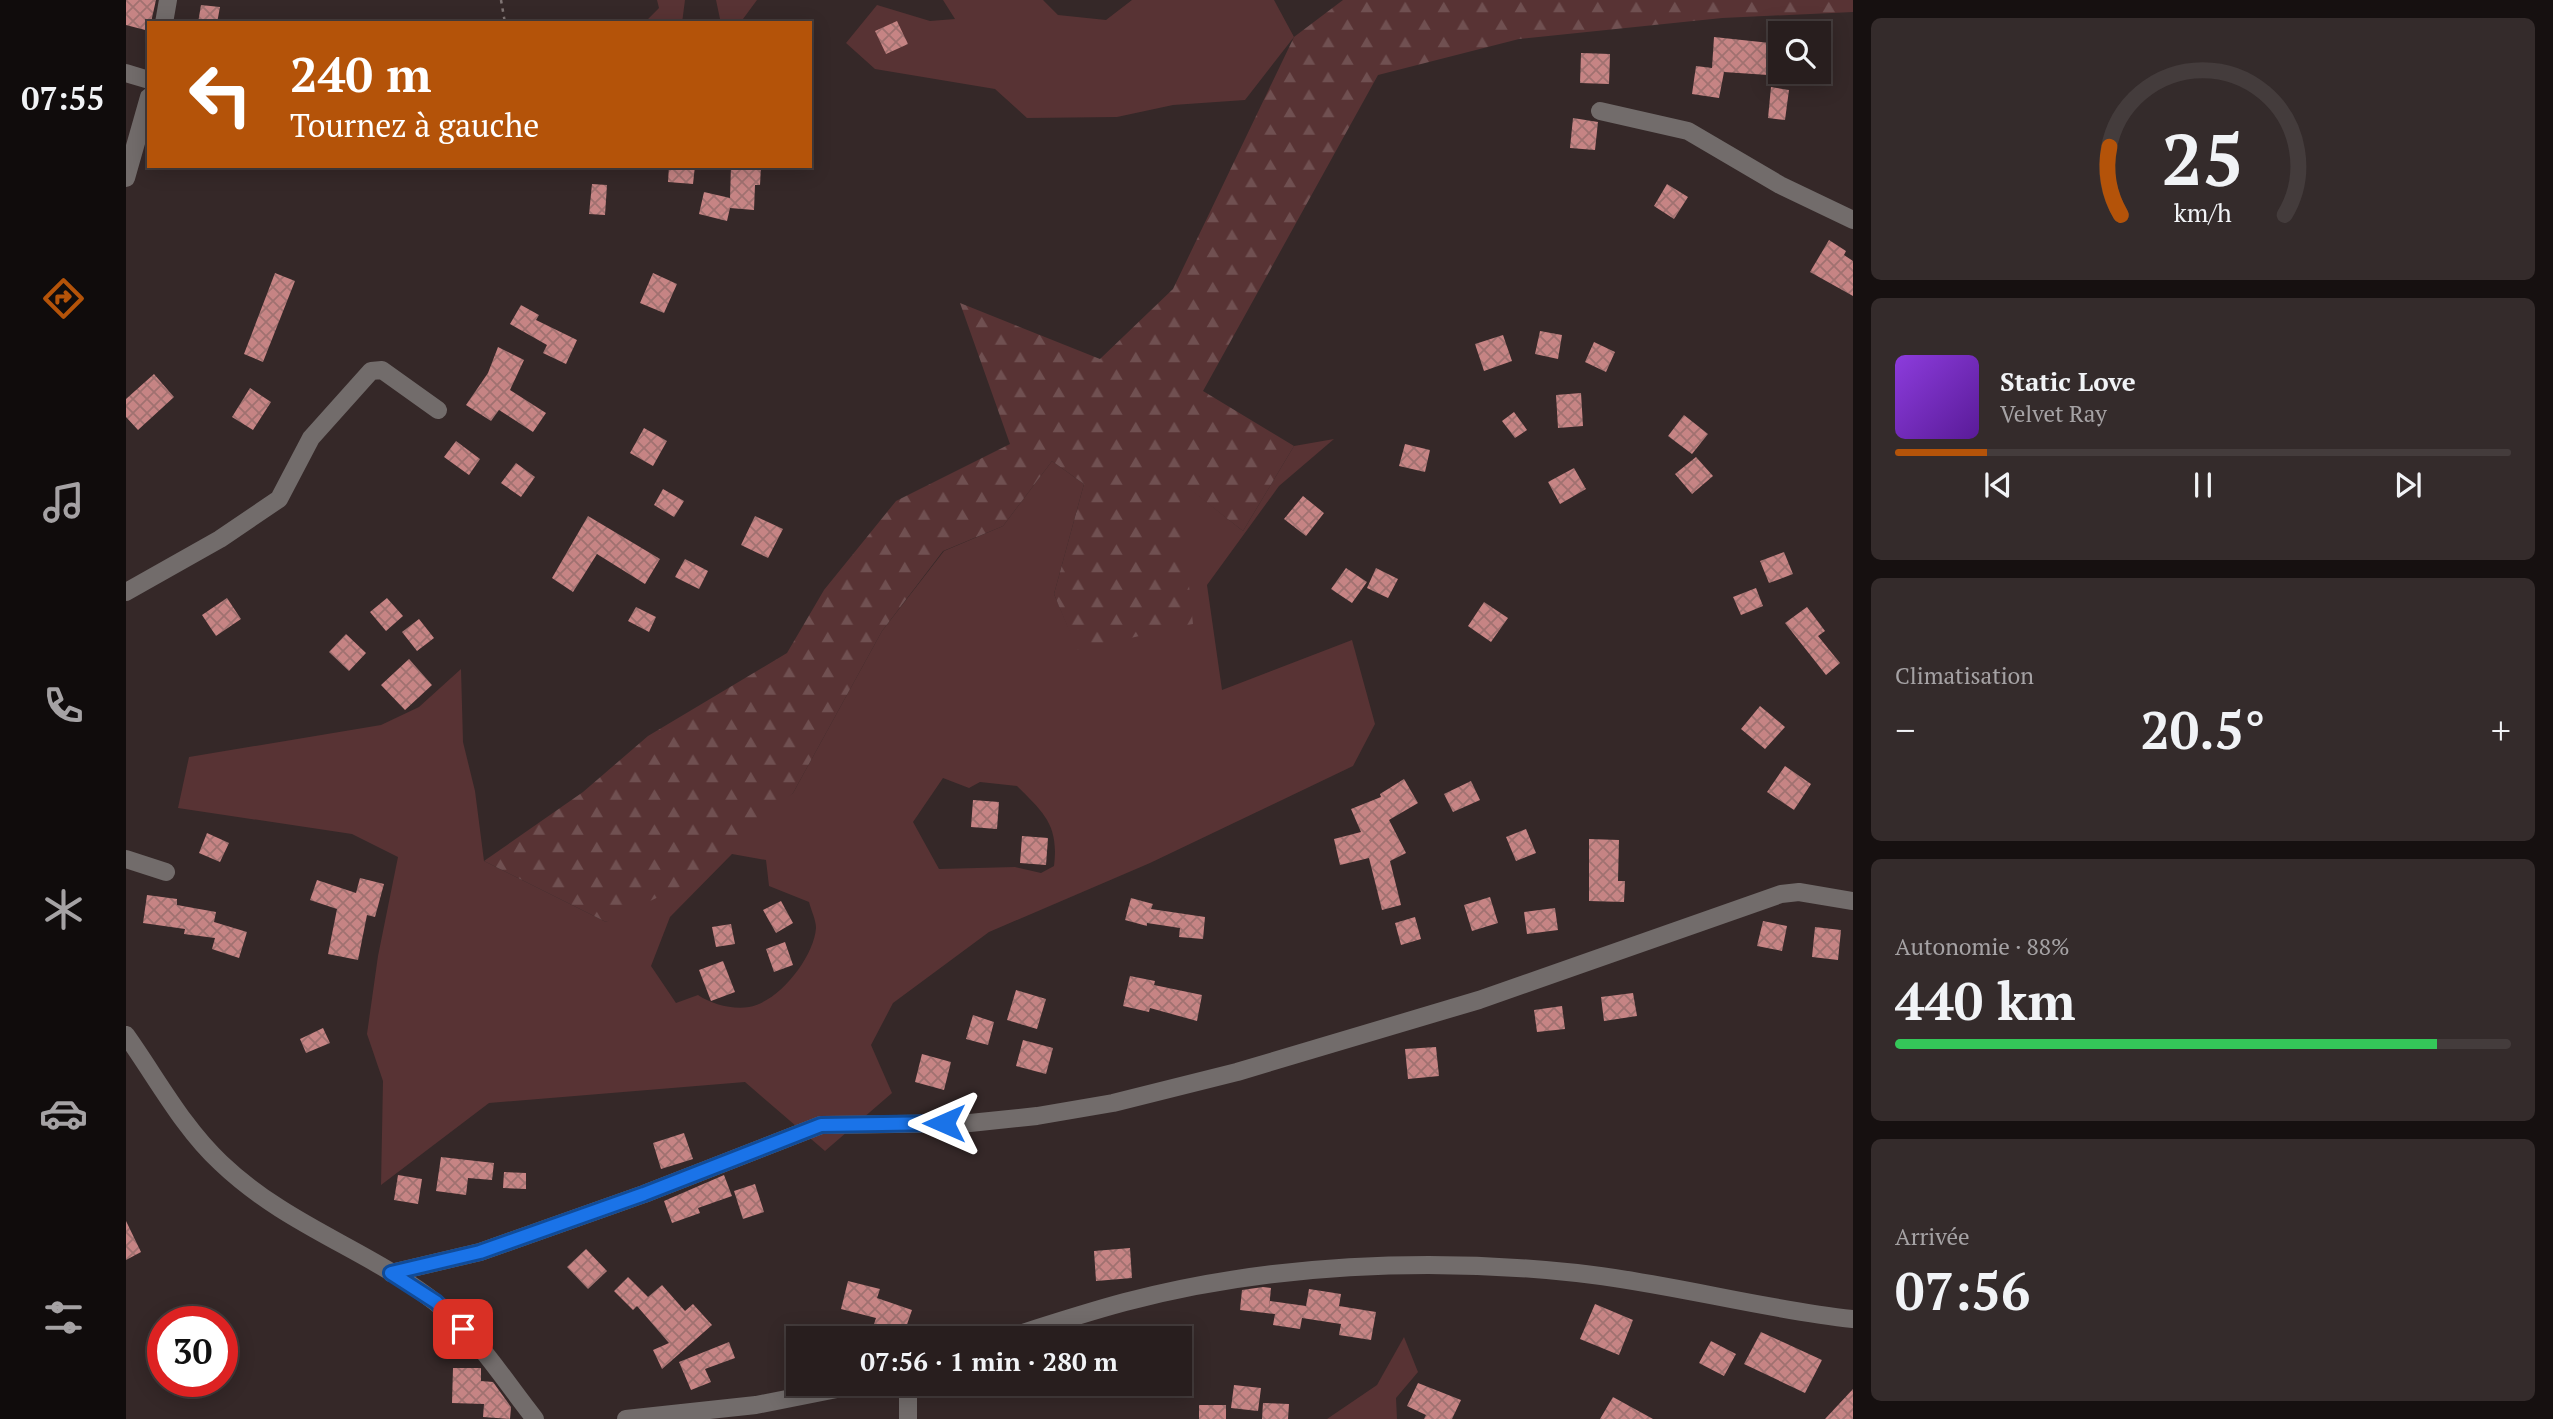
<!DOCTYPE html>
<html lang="fr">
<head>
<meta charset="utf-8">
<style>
	:root { --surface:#281e1e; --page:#342b2b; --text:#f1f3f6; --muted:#a5a2a4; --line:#443c3c; --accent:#b45309 }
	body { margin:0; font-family:"PT Serif",serif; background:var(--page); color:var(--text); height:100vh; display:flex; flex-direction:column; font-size:26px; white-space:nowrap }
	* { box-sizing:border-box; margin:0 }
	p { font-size:23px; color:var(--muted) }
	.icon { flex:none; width:38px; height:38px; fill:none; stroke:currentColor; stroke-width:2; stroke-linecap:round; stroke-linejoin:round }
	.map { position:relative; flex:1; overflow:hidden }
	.drawer { display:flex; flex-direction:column; gap:18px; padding:18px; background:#161010; width:700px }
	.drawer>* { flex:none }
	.hud { position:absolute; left:21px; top:21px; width:665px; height:147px; border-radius:0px; box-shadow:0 4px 18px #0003,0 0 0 2px var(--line); background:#b45309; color:#fff; overflow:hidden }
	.controls { position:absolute; left:1642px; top:21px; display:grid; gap:14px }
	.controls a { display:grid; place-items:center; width:63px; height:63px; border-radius:0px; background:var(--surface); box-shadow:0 4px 18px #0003,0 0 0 2px var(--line); font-size:35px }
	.speed { position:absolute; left:21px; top:1306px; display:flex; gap:14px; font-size:35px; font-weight:700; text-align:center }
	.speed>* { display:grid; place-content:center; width:91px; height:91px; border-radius:50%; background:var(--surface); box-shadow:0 4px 18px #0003,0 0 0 2px var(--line); line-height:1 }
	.speed .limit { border:10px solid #d22; background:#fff; color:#111 }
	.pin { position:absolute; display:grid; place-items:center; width:60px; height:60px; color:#fff; margin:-30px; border-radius:14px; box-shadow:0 4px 10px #0006 }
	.me { position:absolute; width:77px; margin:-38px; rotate:270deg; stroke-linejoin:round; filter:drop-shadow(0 0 5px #0008) }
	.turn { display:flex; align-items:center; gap:24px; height:147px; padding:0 28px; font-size:32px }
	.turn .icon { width:91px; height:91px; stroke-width:2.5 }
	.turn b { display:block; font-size:49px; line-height:60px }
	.big { font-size:52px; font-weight:600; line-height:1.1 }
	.drawer .card { flex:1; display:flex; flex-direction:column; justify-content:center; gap:10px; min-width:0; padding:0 24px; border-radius:10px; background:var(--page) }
	.drawer .dial { align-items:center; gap:0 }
	.dial svg { height:182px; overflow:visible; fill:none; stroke:var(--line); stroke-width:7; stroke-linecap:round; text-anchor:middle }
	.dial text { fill:var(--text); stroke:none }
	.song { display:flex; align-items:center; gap:21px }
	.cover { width:84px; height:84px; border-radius:10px; background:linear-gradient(135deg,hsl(270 70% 55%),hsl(270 70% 35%)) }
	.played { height:7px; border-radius:4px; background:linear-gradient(90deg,var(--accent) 15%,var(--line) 15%) }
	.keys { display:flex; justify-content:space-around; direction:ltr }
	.heat { display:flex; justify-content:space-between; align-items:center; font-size:38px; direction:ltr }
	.charge { height:10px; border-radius:5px; background:linear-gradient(90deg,#34c759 88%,var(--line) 0) }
	.trip { position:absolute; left:660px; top:1326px; width:406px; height:70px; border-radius:0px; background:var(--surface); box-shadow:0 4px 18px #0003,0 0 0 2px var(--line); font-weight:600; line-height:70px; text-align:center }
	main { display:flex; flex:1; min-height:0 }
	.menu { display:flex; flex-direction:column; width:126px; justify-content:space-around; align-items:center; background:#100c0c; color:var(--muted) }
	.menu .icon { width:49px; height:49px }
	.menu .active { color:var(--accent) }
	.menu b { font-size:32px; color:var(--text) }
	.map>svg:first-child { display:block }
</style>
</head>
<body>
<main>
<nav class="menu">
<b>07:55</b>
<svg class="icon active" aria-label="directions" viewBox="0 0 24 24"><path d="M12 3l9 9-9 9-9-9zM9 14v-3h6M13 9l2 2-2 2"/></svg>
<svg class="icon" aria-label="music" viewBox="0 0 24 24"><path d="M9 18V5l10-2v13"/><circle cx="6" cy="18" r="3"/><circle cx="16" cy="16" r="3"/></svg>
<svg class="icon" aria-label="phone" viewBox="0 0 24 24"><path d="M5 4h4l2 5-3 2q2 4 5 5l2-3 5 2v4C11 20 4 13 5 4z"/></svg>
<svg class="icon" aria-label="climate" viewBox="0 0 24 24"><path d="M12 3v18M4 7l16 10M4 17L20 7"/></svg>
<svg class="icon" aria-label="car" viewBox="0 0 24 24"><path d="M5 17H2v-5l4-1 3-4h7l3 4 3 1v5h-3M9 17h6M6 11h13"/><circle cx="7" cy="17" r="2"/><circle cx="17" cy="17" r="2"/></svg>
<svg class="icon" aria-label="filters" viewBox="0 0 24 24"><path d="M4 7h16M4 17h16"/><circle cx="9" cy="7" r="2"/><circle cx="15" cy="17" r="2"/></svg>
</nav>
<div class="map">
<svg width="1727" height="1419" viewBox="0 0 1727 1419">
	<defs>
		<pattern id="forest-firs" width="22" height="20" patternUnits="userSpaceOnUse" patternTransform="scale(1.75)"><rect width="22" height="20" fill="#583334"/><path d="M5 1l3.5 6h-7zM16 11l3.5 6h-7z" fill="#705051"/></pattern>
		<pattern id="building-cross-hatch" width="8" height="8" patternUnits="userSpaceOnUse" patternTransform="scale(1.75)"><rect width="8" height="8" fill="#c68484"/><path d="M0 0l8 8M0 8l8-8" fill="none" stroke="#a07170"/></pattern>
	</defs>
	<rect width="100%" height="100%" fill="#352828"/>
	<!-- grass -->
	<path fill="#583334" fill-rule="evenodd" d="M 531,0 L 559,0 L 556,23 L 518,23 L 533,8 Z
		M 590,0 L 631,0 L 614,23 L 594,19 Z
		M 817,0 L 917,0 L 932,15 L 980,20 L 1006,0 L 1148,0 L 1168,37 L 1119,100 L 1047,105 L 991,117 L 901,118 L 869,89 L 749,69 L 720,43 L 751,5 L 804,21 L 829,19 Z
		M 1208,439 L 1153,486 L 1081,585 L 1096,690 L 1226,640 L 1249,724 L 1227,766 L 1024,863 L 863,932 L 767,1003 L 745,1045 L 766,1093 L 699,1151 L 619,1082 L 363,1103 L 255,1185 L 257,1081 L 241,1034 L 252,956 L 272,857 L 226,834 L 52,808 L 63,757 L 255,725 L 293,707 L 335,669 L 337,742 L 349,791 L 358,861 L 480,922 L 667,793 L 756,631 L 818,551 L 877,526 L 926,461 L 958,484 L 928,594 L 952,650 L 1052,479 L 1117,531 L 1168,446 ZM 817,778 L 843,788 L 854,782 L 891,786 C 918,813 933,825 928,866 L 915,873 L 889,867 L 813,869 L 787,822 ZM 606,854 L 640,860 L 643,886 L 683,902 C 685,910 690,920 690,928 C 688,957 653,1002 623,1007 C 607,1010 585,1004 572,995 L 550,1003 L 525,966 L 544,917 Z
		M 1278,1337 L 1292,1372 L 1270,1398 L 1271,1419 L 1201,1419 L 1251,1385 Z"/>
	<!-- forest -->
	<path fill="url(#forest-firs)" d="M 1217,0 L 1727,0 L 1727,12 L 1596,18 L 1393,39 L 1252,75 L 1077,391 L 1168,446 L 1117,531 L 1052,480 L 1067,624 L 951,650 L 928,594 L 958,484 L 926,461 L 877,526 L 817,551 L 756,631 L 667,793 L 566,881 L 480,922 L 358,861 L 457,792 L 522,736 L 661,653 L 698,590 L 770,501 L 884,444 L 834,303 L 974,359 L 1047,289 L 1168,37 Z"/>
	<!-- building -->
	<path fill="url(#building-cross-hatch)" d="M 0,0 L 30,0 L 23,31 L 0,25 Z
		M 75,5 L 94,7 L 91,23 L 72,23 Z
		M 771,21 L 782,44 L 760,54 L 749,31 Z
		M 1588,37 L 1644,43 L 1642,75 L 1598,72 L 1593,98 L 1566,94 L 1570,66 L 1586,68 Z
		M 1455,53 L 1484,54 L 1483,84 L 1454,83 Z
		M 1645,87 L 1663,90 L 1659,120 L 1642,118 Z
		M 1447,118 L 1472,122 L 1469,150 L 1444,148 Z
		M 543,166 L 569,166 L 567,184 L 542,182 Z
		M 605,166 L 635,166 L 634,185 L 629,185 L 628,210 L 604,208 L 601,221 L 573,214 L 578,192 L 604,198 Z
		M 466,184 L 481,185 L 479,215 L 463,214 Z
		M 1541,184 L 1562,197 L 1548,219 L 1528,206 Z
		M 1703,240 L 1720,251 L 1718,255 L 1727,261 L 1727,296 L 1684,272 Z
		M 149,273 L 169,281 L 137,362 L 118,354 Z
		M 527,273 L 551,284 L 538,313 L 514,303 Z
		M 395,305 L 413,315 L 410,320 L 451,340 L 440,364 L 417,353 L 421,345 L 384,324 Z
		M 1414,331 L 1436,335 L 1432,359 L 1409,354 Z
		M 1377,335 L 1386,361 L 1358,371 L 1349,344 Z
		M 1468,342 L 1489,352 L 1480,372 L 1459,362 Z
		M 372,347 L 398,360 L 384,390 L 420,413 L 407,432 L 373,410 L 365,421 L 340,405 L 362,373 Z
		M 28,374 L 48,397 L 12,430 L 0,417 L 0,399 Z
		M 124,388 L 145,402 L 127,430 L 106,417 Z
		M 1455,393 L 1457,426 L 1432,428 L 1430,395 Z
		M 1388,412 L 1401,430 L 1389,438 L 1376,421 Z
		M 1558,415 L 1582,434 L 1566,454 L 1542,436 Z
		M 518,428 L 541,441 L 527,466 L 504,453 Z
		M 330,441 L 354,459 L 343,475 L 318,457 Z
		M 1279,444 L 1304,450 L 1299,472 L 1273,466 Z
		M 1570,457 L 1587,476 L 1566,494 L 1549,474 Z
		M 390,463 L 409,477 L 395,497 L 375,483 Z
		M 1448,468 L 1460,489 L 1434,504 L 1422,482 Z
		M 537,489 L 558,501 L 548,517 L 528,505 Z
		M 1177,496 L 1198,513 L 1180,536 L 1158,519 Z
		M 462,516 L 534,559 L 519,584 L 471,554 L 447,592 L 426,578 Z
		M 629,516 L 657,529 L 642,558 L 615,545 Z
		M 1658,552 L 1667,574 L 1643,583 L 1634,561 Z
		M 559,559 L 582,571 L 573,589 L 549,577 Z
		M 1220,568 L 1241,582 L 1226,603 L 1205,589 Z
		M 1250,568 L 1272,579 L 1262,598 L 1241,588 Z
		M 1630,588 L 1637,606 L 1615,615 L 1607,597 Z
		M 101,598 L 115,619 L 90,636 L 76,615 Z
		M 261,598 L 277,616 L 260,631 L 244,612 Z
		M 1358,602 L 1382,618 L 1365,642 L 1342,626 Z
		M 510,607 L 530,617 L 523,632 L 502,621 Z
		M 1681,607 L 1699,631 L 1692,636 L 1714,663 L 1700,675 L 1659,623 Z
		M 293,619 L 308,638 L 291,651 L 276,632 Z
		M 220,634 L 240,653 L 223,671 L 203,652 Z
		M 283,659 L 306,685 L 279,710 L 255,685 Z
		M 1634,706 L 1659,727 L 1639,749 L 1615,729 Z
		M 1659,766 L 1685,784 L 1668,810 L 1641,792 Z
		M 1278,779 L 1292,803 L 1263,820 L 1280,853 L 1264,861 L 1275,905 L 1256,910 L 1243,858 L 1214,865 L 1208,839 L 1235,832 L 1225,809 L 1255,797 L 1254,794 Z
		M 1345,781 L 1354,800 L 1327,812 L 1318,794 Z
		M 847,800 L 873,802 L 871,829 L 845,827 Z
		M 1400,829 L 1410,853 L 1390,861 L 1380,837 Z
		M 81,833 L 103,843 L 94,862 L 73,853 Z
		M 896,836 L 922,838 L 920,865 L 894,863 Z
		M 1463,839 L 1493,840 L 1492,881 L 1499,881 L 1498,902 L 1463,901 Z
		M 234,878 L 258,884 L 249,917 L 241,915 L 232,960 L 202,954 L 211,909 L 184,900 L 191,880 L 230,893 Z
		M 21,895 L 51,899 L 51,905 L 90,912 L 88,922 L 121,932 L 113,958 L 86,949 L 89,938 L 58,934 L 59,929 L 17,923 Z
		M 1364,897 L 1372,923 L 1346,931 L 1338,905 Z
		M 1005,898 L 1027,904 L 1025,909 L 1079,917 L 1077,939 L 1053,937 L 1054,928 L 1021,923 L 1021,926 L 999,920 Z
		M 655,901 L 667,923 L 650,933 L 637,910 Z
		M 1429,908 L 1432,930 L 1401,934 L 1398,912 Z
		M 1289,917 L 1295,939 L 1275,945 L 1269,923 Z
		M 1637,921 L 1661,926 L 1656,951 L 1631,946 Z
		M 605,924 L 609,944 L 590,947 L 586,927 Z
		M 1689,927 L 1715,930 L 1712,960 L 1686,957 Z
		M 659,942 L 667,965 L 648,972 L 640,949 Z
		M 597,961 L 609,992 L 585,1001 L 573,970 Z
		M 1004,976 L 1029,981 L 1028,985 L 1076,995 L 1071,1021 L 1024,1008 L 1023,1012 L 997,1006 Z
		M 890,990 L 920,999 L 911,1029 L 881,1020 Z
		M 1507,993 L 1511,1016 L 1478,1021 L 1475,997 Z
		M 1436,1006 L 1439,1029 L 1411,1032 L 1408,1010 Z
		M 847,1015 L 868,1022 L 862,1045 L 840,1039 Z
		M 197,1028 L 204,1043 L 180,1053 L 174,1039 Z
		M 897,1040 L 927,1048 L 920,1074 L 890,1066 Z
		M 1310,1047 L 1313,1076 L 1282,1079 L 1279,1049 Z
		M 796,1054 L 825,1062 L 818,1090 L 789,1082 Z
		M 558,1133 L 567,1159 L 535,1169 L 527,1143 Z
		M 315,1157 L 368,1163 L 366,1180 L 342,1178 L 340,1195 L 310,1191 Z
		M 378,1172 L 400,1173 L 400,1189 L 377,1188 Z
		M 272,1175 L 296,1179 L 292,1204 L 268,1200 Z
		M 598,1175 L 606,1196 L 572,1208 L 574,1213 L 546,1223 L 538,1201 Z
		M 629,1184 L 638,1212 L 617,1219 L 608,1191 Z
		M 0,1221 L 15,1252 L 0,1260 Z
		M 1004,1248 L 1006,1278 L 970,1281 L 968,1251 Z
		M 460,1249 L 481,1271 L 462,1289 L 441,1267 Z
		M 502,1277 L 522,1297 L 536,1285 L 559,1311 L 567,1304 L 586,1325 L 536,1369 L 527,1350 L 543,1343 L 511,1306 L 507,1310 L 488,1291 Z
		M 722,1281 L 754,1289 L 751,1298 L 786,1310 L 777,1336 L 763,1331 L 763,1339 L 743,1339 L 750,1318 L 715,1309 Z
		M 1137,1287 L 1145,1288 L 1143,1308 L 1144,1301 L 1180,1306 L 1183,1289 L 1215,1294 L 1213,1306 L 1250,1312 L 1245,1340 L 1213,1335 L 1215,1324 L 1176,1318 L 1174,1329 L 1147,1325 L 1149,1314 L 1114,1310 L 1116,1290 Z
		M 1469,1304 L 1507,1320 L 1493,1355 L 1454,1339 Z
		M 1635,1332 L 1696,1360 L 1679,1393 L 1618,1364 Z
		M 1585,1341 L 1610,1354 L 1598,1376 L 1573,1363 Z
		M 603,1342 L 609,1358 L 579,1369 L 585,1382 L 565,1390 L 553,1362 Z
		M 327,1368 L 355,1368 L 355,1381 L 367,1382 L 385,1407 L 384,1419 L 357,1417 L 358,1404 L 326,1403 Z
		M 1292,1383 L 1335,1400 L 1326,1419 L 1298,1419 L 1300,1415 L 1281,1406 Z
		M 1108,1385 L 1135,1388 L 1132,1411 L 1105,1408 Z
		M 1727,1389 L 1727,1419 L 1699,1419 Z
		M 1487,1397 L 1527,1419 L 1474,1419 Z
		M 1137,1403 L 1163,1404 L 1162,1419 L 1136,1419 Z
		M 1073,1405 L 1100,1405 L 1100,1419 L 1073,1419 Z"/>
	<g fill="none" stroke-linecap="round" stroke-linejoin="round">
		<!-- path -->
		<path stroke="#807574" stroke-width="2.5" stroke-dasharray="3.5 5" stroke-linecap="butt" d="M 375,0 L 379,23"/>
		<!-- minor -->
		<path stroke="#726c6b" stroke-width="18" d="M 38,23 L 42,0
			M 0,73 L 23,80
			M 1474,111 L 1562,131 L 1654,185 L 1727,220
			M 0,178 L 23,97
			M 0,592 L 94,539 L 153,499 L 185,438 L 245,371 L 256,370 L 312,410
			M 0,859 L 40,872
			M 0,1035 C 30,1077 57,1128 95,1163 C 161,1226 241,1249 309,1302 C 349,1333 378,1380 409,1419
			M 265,1273 L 354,1252 L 518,1194 L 695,1125 L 844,1123 L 911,1116 L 987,1103 L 1111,1072 L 1353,1000 L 1655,894 L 1673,892 L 1727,901
			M 878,1339 C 918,1326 958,1313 999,1302 C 1143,1264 1303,1257 1451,1273 C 1544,1283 1634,1309 1727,1319
			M 782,1384 L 782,1419
			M 500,1419 L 630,1405 L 736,1384"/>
	</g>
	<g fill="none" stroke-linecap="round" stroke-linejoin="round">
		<defs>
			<path id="route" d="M 337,1329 L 310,1302 L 265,1273 L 354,1252 L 518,1194 L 695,1125 L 818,1123"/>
		</defs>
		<!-- route casing -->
		<use href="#route" stroke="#114b97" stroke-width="18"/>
		<!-- route -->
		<use href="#route" stroke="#1a73e8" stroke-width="12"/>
	</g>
</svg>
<div class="controls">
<a><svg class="icon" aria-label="search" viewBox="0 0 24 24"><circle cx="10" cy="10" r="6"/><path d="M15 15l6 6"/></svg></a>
</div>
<div class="speed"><div class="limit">30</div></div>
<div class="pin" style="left:337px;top:1329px;background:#d93025"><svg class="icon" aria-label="arrive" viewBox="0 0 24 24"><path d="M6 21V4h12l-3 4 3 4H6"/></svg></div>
<svg class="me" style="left:818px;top:1123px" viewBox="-20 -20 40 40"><path d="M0-17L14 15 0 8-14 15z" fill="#1a73e8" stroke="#fff" stroke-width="4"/></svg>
<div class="trip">07:56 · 1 min · 280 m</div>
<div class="hud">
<div class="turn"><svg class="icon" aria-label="left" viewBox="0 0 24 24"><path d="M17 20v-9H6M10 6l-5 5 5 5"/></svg><div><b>240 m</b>Tournez à gauche</div></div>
</div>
</div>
<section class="drawer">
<div class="card dial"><svg viewBox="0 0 100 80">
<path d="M14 69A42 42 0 1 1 86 69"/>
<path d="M14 69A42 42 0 0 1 9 39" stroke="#b45309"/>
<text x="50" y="56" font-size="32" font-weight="700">25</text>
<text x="50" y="72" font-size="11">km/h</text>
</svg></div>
<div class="card">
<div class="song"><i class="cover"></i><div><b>Static Love</b><p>Velvet Ray</p></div></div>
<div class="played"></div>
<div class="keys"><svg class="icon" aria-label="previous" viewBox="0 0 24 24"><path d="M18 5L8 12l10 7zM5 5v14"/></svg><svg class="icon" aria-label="pause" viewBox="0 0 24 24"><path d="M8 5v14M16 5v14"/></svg><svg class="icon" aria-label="next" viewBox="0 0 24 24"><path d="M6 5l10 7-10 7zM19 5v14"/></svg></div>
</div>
<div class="card"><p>Climatisation</p>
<div class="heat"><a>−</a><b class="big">20.5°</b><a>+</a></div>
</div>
<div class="card"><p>Autonomie · 88%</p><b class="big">440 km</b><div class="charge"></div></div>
<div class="card"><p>Arrivée</p><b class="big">07:56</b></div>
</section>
</main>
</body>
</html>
